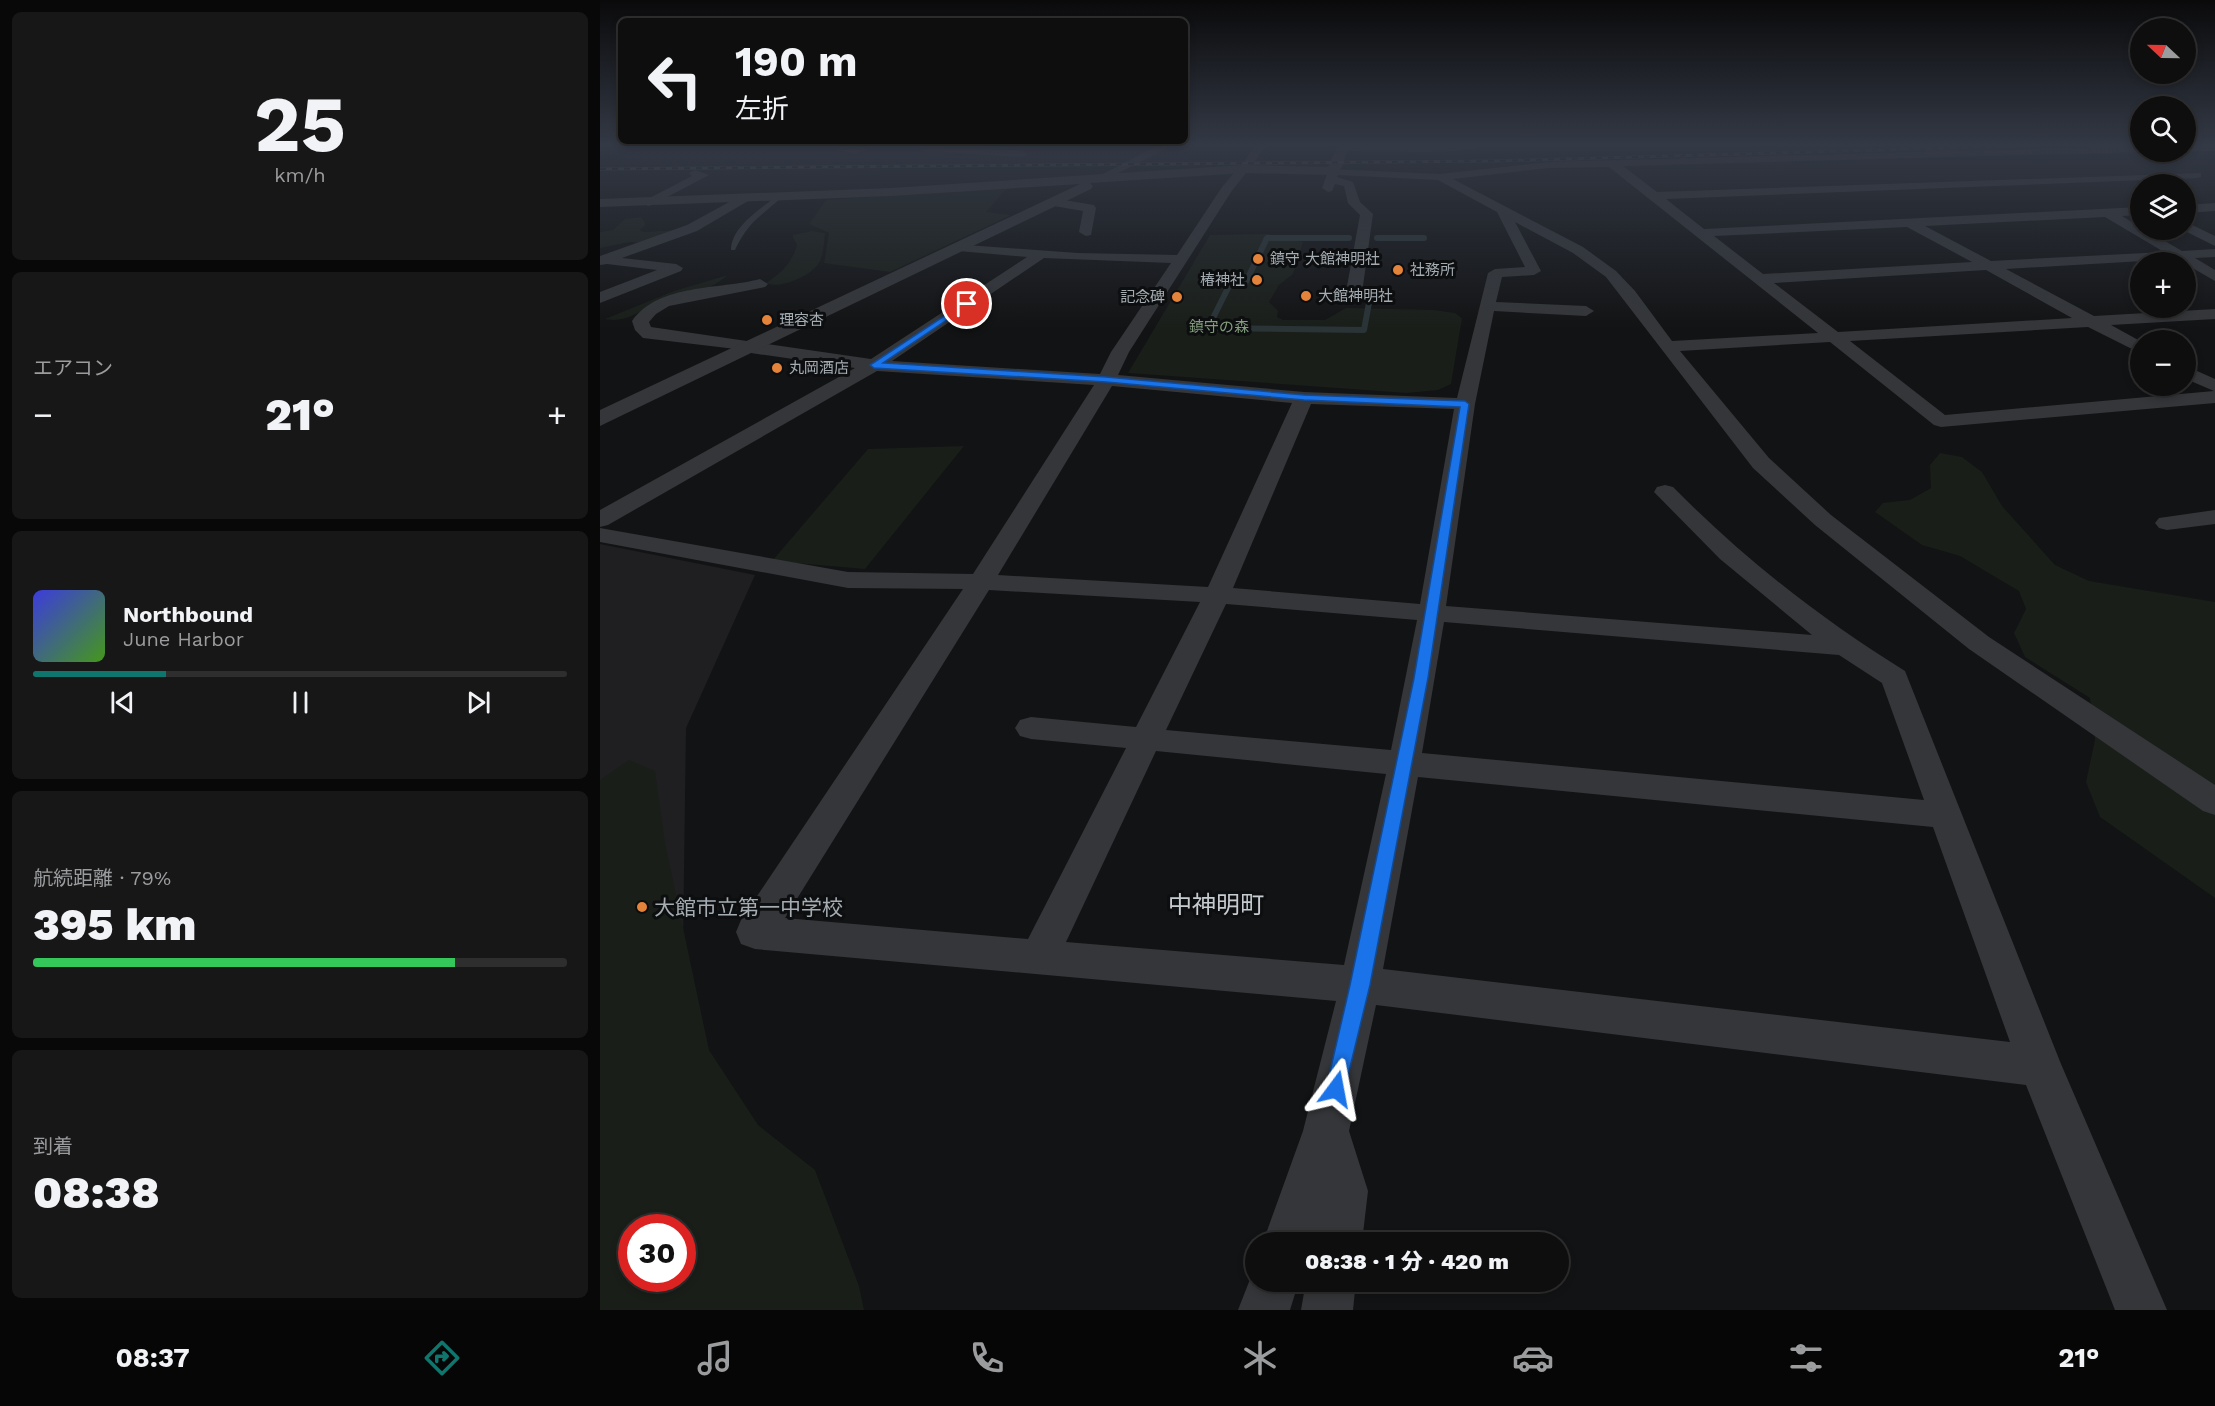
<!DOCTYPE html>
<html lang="ja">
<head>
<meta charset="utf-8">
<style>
	:root { --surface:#0e0e0f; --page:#171718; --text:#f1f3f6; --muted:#9b9c9e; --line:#2e2e2f; --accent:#0f766e }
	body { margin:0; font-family:"Work Sans","Noto Sans JP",sans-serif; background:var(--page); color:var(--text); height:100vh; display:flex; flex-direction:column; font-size:22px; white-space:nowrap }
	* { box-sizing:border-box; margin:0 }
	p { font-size:20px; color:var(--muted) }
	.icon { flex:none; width:33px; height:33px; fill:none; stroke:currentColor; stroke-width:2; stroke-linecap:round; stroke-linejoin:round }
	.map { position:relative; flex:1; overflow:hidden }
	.sheet { display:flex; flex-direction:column; gap:12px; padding:12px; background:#080808; width:600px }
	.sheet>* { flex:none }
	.banner { position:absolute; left:18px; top:18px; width:570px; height:126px; border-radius:9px; box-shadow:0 3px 9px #0003,0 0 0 2px var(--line); background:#0e0e0f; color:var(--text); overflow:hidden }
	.needle { width:39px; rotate:292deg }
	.fabs { position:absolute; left:1530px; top:18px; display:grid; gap:12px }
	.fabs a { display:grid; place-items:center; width:66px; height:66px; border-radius:50%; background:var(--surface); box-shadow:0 3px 9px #0003,0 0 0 2px var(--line); font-size:30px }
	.speed { position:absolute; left:18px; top:1214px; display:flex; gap:12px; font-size:30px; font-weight:700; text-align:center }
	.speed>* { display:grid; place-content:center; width:78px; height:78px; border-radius:50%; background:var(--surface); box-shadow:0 3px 9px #0003,0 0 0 2px var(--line); line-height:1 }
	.speed .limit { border:9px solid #d22; background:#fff; color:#111 }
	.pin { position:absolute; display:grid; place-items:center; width:51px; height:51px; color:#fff; margin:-26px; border:3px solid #fff; border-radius:50%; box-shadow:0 2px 6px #0007 }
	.me { position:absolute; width:66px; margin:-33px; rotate:13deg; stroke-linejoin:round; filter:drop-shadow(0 0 4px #0008) }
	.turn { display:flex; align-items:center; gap:21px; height:126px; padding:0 18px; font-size:27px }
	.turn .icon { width:78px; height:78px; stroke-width:2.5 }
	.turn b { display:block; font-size:42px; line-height:51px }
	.big { font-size:45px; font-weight:800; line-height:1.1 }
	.sheet .card { flex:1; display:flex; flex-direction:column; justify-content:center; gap:9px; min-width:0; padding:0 21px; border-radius:9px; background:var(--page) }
	.sheet .dial { align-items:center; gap:0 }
	.dial b { font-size:78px; line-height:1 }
	.song { display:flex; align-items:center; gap:18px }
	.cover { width:72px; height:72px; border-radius:9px; background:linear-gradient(135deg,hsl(240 70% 55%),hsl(100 70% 35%)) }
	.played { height:6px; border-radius:3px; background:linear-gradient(90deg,var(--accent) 25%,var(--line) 25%) }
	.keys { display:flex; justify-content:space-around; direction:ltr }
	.heat { display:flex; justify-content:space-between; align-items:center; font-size:33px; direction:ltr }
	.charge { height:9px; border-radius:4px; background:linear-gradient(90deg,#34c759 79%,var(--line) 0) }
	.trip { position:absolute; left:645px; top:1232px; width:324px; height:60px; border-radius:30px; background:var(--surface); box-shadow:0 3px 9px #0003,0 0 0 2px var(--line); font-weight:800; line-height:60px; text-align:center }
	.tab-bar { display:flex; height:96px; justify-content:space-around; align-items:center; background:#060606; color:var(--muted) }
	.tab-bar .icon { width:42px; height:42px }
	.tab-bar .selected { color:var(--accent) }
	.tab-bar b { font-size:27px; color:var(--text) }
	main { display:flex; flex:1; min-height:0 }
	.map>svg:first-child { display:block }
</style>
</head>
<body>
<main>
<section class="sheet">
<div class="card dial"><b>25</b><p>km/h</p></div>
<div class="card"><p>エアコン</p>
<div class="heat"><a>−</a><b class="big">21°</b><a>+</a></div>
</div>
<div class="card">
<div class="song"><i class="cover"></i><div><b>Northbound</b><p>June Harbor</p></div></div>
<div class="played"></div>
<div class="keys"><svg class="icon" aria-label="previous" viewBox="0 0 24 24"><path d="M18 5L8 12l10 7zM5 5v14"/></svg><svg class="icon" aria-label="pause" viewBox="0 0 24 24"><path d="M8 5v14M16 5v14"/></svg><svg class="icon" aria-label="next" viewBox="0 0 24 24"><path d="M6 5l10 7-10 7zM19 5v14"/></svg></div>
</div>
<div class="card"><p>航続距離 · 79%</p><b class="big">395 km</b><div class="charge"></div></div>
<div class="card"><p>到着</p><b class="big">08:38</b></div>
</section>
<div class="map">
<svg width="1615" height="1310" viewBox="0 0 1615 1310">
	<rect width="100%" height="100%" fill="#121314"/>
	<!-- built -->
	<path fill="#1f1f21" d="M 0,544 L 155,575 L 86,728 L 81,1087 L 32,1227 L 16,1310 L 0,1310 Z"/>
	<!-- green -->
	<path fill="#191e19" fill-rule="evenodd" d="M 408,187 L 386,212 L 411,215 L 290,272 L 224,263 L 229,233 L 209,224 L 226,200 Z
		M 41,217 L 46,224 L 40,230 L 44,232 L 79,230 L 43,243 L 30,242 L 0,248 L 0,232 L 13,230 L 25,219 Z
		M 212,231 L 225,233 C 224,242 224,253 220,261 C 214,275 180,290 166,283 C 181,273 192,263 197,245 L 193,238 L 193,235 Z
		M 668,234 L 703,242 L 693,274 L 679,285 L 669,302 L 678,311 L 677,317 L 683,320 L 725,320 L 746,308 L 834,310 L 855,313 L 862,318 L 851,384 L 838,390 L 807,393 L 528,373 L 610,235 Z
		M 128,275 C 106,294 80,295 54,305 C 36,313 25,323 5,319 L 74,291 Z
		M 364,446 L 265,569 L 172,561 L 268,449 Z
		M 1340,453 L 1362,457 L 1382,472 L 1402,506 L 1455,565 L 1489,581 L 1615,602 L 1615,898 L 1500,817 L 1486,782 L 1495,740 L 1490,698 L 1425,657 L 1414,633 L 1426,609 L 1419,591 L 1360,556 L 1322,545 L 1275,512 L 1283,503 L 1310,500 L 1331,488 L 1330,465 Z
		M 29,760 L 55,771 L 65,843 L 109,1050 L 158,1125 L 215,1170 L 259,1286 L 264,1310 L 0,1310 L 0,780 ZM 32,1227 L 82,1227 L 82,1278 L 32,1278 Z"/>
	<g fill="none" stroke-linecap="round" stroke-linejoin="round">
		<!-- stream -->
		<path stroke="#2a3437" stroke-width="6" d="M 749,238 L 667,238 L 644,286 L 629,286 L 608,328 L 764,330 L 769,303
			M 777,238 L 824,238"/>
		<!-- service -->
		<path fill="#343639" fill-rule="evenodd" d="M 177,196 L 182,197 C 160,217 148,222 135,250 L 131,250 C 131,227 160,209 177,196 Z"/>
		<!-- minor -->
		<path fill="#343639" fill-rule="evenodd" d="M 220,145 L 254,148 L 278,145 L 255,154 Z
			M 320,145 L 423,151 L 428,154 L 423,157 L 322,151 L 317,148 Z
			M 559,145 L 573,145 L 505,180 L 501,181 L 495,178 Z
			M 656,145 L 667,145 L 654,162 L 646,162 L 645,160 Z
			M 740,145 L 882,145 C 866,156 767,151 742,151 L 737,148 Z
			M 1586,145 L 1615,145 L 1615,151 L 1586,151 Z
			M 1540,146 L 1540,152 L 1543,152 L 1540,152 L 1023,166 L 1057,192 L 1601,173 L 1601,177 L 1597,178 L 1066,199 L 1104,229 L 1540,207 L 1540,215 L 1522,216 L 1540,227 L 1540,230 L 1546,230 L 1582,251 L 1615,249 L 1615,257 L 1595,258 L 1615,270 L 1615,281 L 1577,259 L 1406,269 L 1494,316 L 1615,309 L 1615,319 L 1511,325 L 1540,341 L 1540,353 L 1488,327 L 1250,341 L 1345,415 L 1614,391 L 1586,379 L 1586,366 L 1615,379 L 1615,403 L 1341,427 L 1334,425 L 1230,342 L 1080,351 L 1169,458 L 1231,515 L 1389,637 L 1615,785 L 1615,815 L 1603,811 L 1369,649 L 1215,525 L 1153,468 L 1006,277 L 973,253 L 915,222 L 941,271 L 934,275 L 902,277 L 896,302 L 986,306 L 994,311 L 986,316 L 894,311 L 875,404 L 846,606 L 1212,635 L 1120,559 L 1054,492 L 1057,487 L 1065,485 L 1073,487 C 1143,558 1221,619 1305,671 L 1461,1064 L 1567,1310 L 1515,1310 L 1426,1085 L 776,1005 L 749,1131 L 768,1191 L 762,1242 L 663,1242 L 703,1131 L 736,1001 L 155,949 L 141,944 L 136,932 L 141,920 L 363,589 L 248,588 L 0,542 L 0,528 L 248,572 L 373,574 L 494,385 L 277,371 L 8,525 L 0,527 L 0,510 L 255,368 L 151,353 L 144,350 L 43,338 L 35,330 L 32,321 C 59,283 119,290 160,279 L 168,284 L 165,287 L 69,306 L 56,314 L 49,322 L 51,327 L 271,359 L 427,257 L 358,251 L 351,247 L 353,244 L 478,253 L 577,255 L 622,187 L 639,167 L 643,166 L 649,169 L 631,192 L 529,352 L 518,375 L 704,392 L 857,398 L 888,273 L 895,269 L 925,267 L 897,212 L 838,180 L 738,175 L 737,177 L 753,182 L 760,202 L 773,214 L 763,286 L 760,289 L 750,289 L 747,286 L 760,215 L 748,203 L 744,186 L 735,184 L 732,191 L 728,192 L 722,188 L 729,169 L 840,174 L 948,162 ZM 1009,167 L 1218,333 L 1072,341 L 1035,291 L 1016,271 L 983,247 L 853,179 L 948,168 ZM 1505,217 L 1564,252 L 1391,261 L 1325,226 ZM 1307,227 L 1372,262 L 1163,274 L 1114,236 ZM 444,258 L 571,263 L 511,352 L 500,374 L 292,361 ZM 1386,270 L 1472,318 L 1238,332 L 1174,283 ZM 512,386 L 692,403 L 608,587 L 398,575 ZM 711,404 L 854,409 L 820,604 L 633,588 ZM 389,590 L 600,602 L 536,727 L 431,717 L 420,720 L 415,728 L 420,736 L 431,739 L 526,748 L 428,939 L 185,918 ZM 626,604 L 817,620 L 791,750 L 566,730 ZM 844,622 L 1239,655 L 1282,683 L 1324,800 L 822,753 ZM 556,751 L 786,774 L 744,965 L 466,942 ZM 818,777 L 1333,827 L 1410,1042 L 783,969 Z
			M 95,170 L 109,175 L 52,205 L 48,206 L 42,202 L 92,176 L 89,173 Z
			M 144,194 L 148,195 L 148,201 L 97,231 L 22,258 L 76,264 L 83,268 L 81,271 L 0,303 L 0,292 L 57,270 L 7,264 L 0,265 L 0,256 L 87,225 Z
			M 452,198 L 494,205 L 496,208 L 491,235 L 486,236 L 479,232 L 483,211 L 448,205 L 446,202 Z
			M 1615,203 L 1615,211 L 1586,213 L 1586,205 Z
			M 1586,222 L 1615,236 L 1615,246 L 1583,230 L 1586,230 Z
			M 1615,510 L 1615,524 L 1567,530 L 1559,528 L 1555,523 L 1559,518 Z
			M 656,1264 L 656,1281 L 699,1281 L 690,1310 L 638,1310 Z
			M 706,1281 L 756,1281 L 753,1310 L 701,1310 Z"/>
		<!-- tertiary -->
		<path fill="#343639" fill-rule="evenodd" d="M 738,145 L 750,145 L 740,171 L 733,175 L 643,173 L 490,183 L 493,186 L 491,189 L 0,426 L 0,410 L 480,184 L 291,196 L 0,207 L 0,199 L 291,188 L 643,165 L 728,167 Z"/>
		<defs>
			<path id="rail" d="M 0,169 L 894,161 L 1453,145"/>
		</defs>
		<!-- rail casing -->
		<use href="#rail" stroke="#474a4d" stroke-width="3"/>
		<!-- rail -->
		<use href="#rail" stroke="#0d0e0f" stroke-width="2" stroke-dasharray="6" stroke-linecap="butt"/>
	</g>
	<!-- sky -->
	<linearGradient id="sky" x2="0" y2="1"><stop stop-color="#0a0a0b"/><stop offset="0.44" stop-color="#333945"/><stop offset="1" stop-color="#333945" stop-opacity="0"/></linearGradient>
	<rect width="1615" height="329" fill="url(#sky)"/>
	<!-- route -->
	<path fill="#1a73e8" stroke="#114b97" stroke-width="1.5" d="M 367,301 L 369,302 L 369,305 L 283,363 L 506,377 L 704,395 L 865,401 L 869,404 L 828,678 L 770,985 L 743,1096 L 736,1099 L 729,1096 L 726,1089 L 750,985 L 814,678 L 860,407 L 704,400 L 506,382 L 274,368 L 270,365 Z"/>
	<!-- markers -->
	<g fill="#e4833a" stroke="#0d0e0f" stroke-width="2">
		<circle cx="658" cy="259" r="6"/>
		<circle cx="798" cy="270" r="6"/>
		<circle cx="657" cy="280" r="6"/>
		<circle cx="706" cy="296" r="6"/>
		<circle cx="577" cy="297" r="6"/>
		<circle cx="167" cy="320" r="6"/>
		<circle cx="177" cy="368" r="6"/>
		<circle cx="42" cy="907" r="6"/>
	</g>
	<g text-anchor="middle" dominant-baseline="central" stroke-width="6" stroke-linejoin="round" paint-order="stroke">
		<!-- far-poi labels -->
		<g font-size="15" fill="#a5adb3" stroke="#0d0e0f" text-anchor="start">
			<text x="670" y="259">鎮守 大館神明社</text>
			<text x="810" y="270">社務所</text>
			<text x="645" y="280" text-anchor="end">椿神社</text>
			<text x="718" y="296">大館神明社</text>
			<text x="565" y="297" text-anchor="end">記念碑</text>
			<text x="179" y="320">理容杏</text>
			<text x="189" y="368">丸岡酒店</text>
		</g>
		<!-- far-park labels -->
		<g font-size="15" fill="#839d7d" stroke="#0d0e0f">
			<text x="619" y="327">鎮守の森</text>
		</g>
		<!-- near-poi labels -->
		<g font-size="21" fill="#a5adb3" stroke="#0d0e0f" text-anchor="start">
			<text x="54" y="907">大館市立第一中学校</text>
		</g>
		<!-- near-neighbourhood labels -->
		<g font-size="24" fill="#c6cbd0" stroke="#0d0e0f">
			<text x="616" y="905">中神明町</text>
		</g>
	</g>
</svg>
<div class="fabs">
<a><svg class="needle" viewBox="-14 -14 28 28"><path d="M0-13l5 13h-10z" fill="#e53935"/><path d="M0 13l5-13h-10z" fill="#9b9c9e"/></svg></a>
<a><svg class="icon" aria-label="search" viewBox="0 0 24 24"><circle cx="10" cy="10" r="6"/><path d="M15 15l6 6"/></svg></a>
<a><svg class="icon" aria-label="layers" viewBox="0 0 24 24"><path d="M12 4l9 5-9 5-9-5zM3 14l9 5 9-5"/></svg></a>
<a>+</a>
<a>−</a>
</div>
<div class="speed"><div class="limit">30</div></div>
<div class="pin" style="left:367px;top:304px;background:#d93025"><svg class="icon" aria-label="arrive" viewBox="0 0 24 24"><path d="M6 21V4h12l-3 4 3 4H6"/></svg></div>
<svg class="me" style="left:736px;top:1089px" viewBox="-20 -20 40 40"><path d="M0-17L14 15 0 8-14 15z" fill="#1a73e8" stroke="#fff" stroke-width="4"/></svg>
<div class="trip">08:38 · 1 分 · 420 m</div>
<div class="banner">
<div class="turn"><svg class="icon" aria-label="left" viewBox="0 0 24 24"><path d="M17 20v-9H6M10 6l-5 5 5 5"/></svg><div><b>190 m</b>左折</div></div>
</div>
</div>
</main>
<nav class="tab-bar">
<b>08:37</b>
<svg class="icon selected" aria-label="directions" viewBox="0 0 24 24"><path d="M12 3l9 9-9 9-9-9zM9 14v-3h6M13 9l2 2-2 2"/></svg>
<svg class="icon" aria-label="music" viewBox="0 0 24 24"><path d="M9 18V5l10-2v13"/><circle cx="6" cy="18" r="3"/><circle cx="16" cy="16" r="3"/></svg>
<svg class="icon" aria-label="phone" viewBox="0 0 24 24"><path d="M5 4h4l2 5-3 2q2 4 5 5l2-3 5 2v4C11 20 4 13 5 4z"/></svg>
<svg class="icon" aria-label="climate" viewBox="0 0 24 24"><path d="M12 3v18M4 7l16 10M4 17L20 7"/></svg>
<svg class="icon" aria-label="car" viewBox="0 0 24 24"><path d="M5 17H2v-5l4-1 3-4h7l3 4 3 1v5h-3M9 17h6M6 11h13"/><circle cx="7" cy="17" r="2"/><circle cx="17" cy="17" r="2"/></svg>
<svg class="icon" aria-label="filters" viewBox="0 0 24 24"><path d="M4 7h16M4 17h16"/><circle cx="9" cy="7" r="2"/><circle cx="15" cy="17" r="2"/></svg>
<b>21°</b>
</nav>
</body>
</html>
